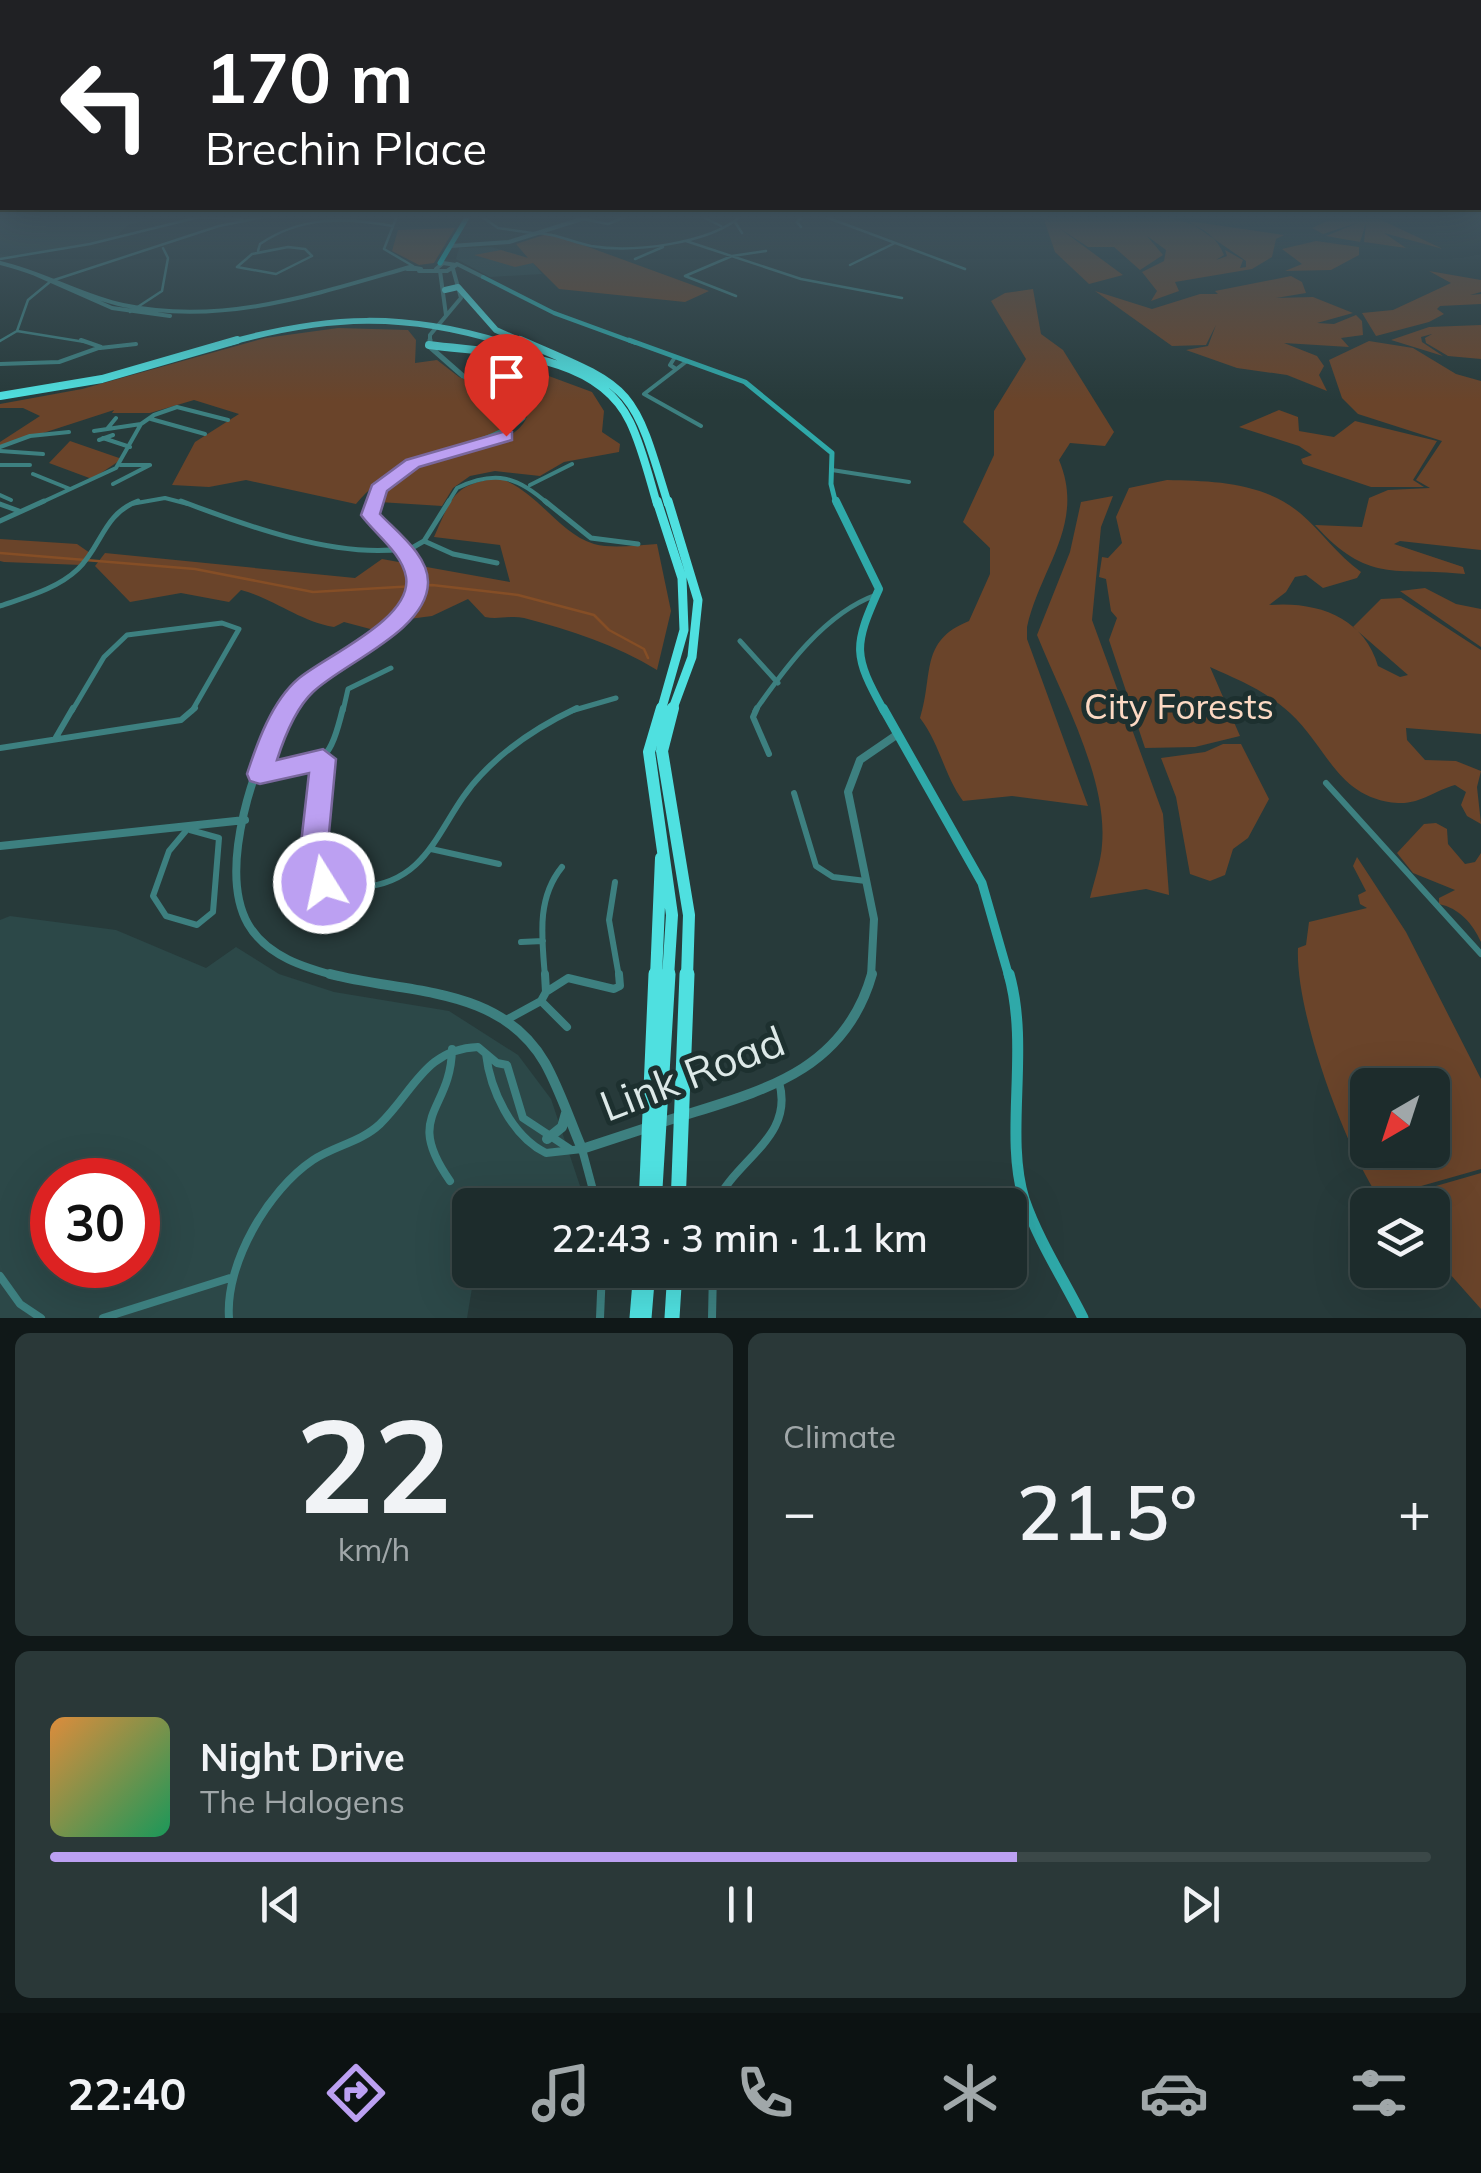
<!DOCTYPE html>
<html lang="en">
<head>
<meta charset="utf-8">
<style>
	:root { --surface:#1d2c2c; --page:#2a3838; --text:#f1f3f6; --muted:#a0a7a9; --line:#3b4848; --accent:#bca0f2 }
	body { margin:0; font-family:Mulish,sans-serif; background:var(--page); color:var(--text); height:100vh; display:flex; flex-direction:column; font-size:38px; white-space:nowrap }
	* { box-sizing:border-box; margin:0 }
	p { font-size:32px; color:var(--muted) }
	.icon { flex:none; width:55px; height:55px; fill:none; stroke:currentColor; stroke-width:2; stroke-linecap:round; stroke-linejoin:round }
	.map { position:relative; height:1318px; overflow:hidden }
	.sheet { display:flex; flex-direction:column; gap:15px; padding:15px; background:#101818; flex:1 }
	.sheet>* { flex:none }
	.top-card { position:absolute; left:0px; top:0px; width:1482px; height:210px; box-shadow:0 10px 40px #0002,0 0 0 2px var(--line); background:#202124; color:#fff; overflow:hidden }
	.needle { width:65px; rotate:219deg }
	.controls { position:absolute; left:1350px; top:1068px; display:grid; gap:20px }
	.controls a { display:grid; place-items:center; width:100px; height:100px; border-radius:15px; background:var(--surface); box-shadow:0 10px 40px #0002,0 0 0 2px var(--line); font-size:50px }
	.speed { position:absolute; left:30px; top:1158px; display:flex; gap:20px; font-size:50px; font-weight:700; text-align:center }
	.speed>* { display:grid; place-content:center; width:130px; height:130px; border-radius:50%; background:var(--surface); box-shadow:0 10px 40px #0002,0 0 0 2px var(--line); line-height:1 }
	.speed .limit { border:15px solid #d22; background:#fff; color:#111 }
	.pin { position:absolute; display:grid; place-items:center; width:85px; height:85px; color:#fff; margin:-102px -42px; border-radius:50% 50% 50% 0; rotate:-45deg; box-shadow:0 0 10px #0007 }
	.pin .icon { rotate:45deg }
	.me { position:absolute; width:110px; margin:-55px; rotate:350deg; stroke-linejoin:round; filter:drop-shadow(0 0 8px #0008) }
	.turn { display:flex; align-items:center; gap:35px; height:210px; padding:0 40px; font-size:45px }
	.turn .icon { width:130px; height:130px; stroke-width:2.5 }
	.turn b { display:block; font-size:70px; line-height:85px }
	.big { font-size:75px; font-weight:600; line-height:1.1 }
	.sheet .widget { flex:1; display:flex; flex-direction:column; justify-content:center; gap:15px; min-width:0; padding:0 35px; border-radius:15px; background:var(--page) }
	.sheet .dial { align-items:center; gap:0 }
	.dial b { font-size:130px; line-height:1 }
	.song { display:flex; align-items:center; gap:30px }
	.cover { width:120px; height:120px; border-radius:15px; background:linear-gradient(135deg,hsl(30 70% 55%),hsl(150 70% 35%)) }
	.played { height:10px; border-radius:5px; background:linear-gradient(90deg,var(--accent) 70%,var(--line) 70%) }
	.keys { display:flex; justify-content:space-around; direction:ltr }
	.heat { display:flex; justify-content:space-between; align-items:center; font-size:55px; direction:ltr }
	.sheet .tiles { flex:1; display:grid; gap:15px; grid-template-columns:1fr 1fr }
	.widget:last-child { grid-column:span 2 }
	.trip { position:absolute; left:452px; top:1188px; width:575px; height:100px; border-radius:15px; background:var(--surface); box-shadow:0 10px 40px #0002,0 0 0 2px var(--line); font-weight:600; line-height:100px; text-align:center }
	.tab-bar { display:flex; height:160px; justify-content:space-around; align-items:center; background:#0c1212; color:var(--muted) }
	.tab-bar .icon { width:70px; height:70px }
	.tab-bar .on { color:var(--accent) }
	.tab-bar b { font-size:45px; color:var(--text) }
	.map>svg:first-child { display:block }
</style>
</head>
<body>
<div class="map">
<svg width="1481" height="1318" viewBox="0 0 1481 1318">
	<rect width="100%" height="100%" fill="#273a3a"/>
	<!-- built -->
	<path fill="#2c4848" fill-rule="evenodd" d="M 0,216 L 162,216 L 128,225 L 113,239 L 0,259 Z
		M 491,247 L 529,258 L 542,274 L 490,277 L 456,259 L 459,248 Z
		M 10,916 L 116,930 L 206,968 L 236,947 L 279,974 L 334,992 L 449,1011 L 518,1055 L 551,1099 L 581,1189 L 489,1189 L 486,1205 L 470,1205 L 470,1270 L 475,1270 L 467,1318 L 0,1318 L 0,920 ZM 52,1180 L 138,1180 L 138,1265 L 52,1265 Z"/>
	<!-- green -->
	<path fill="#6a442a" fill-rule="evenodd" d="M 1076,216 L 1090,216 L 1087,221 L 1093,216 C 1134,216 1206,208 1224,255 L 1216,260 L 1227,256 L 1225,250 L 1243,260 L 1240,268 L 1246,267 L 1246,261 L 1188,221 L 1284,235 L 1276,239 L 1272,257 L 1252,269 L 1175,282 L 1179,291 L 1151,301 L 1157,291 L 1142,272 L 1164,261 L 1166,250 L 1147,236 L 1163,255 L 1140,270 L 1114,247 L 1088,247 L 1059,228 L 1123,275 L 1089,284 L 1055,252 L 1043,217 L 1052,224 L 1046,217 Z
		M 1379,219 L 1443,249 L 1384,233 L 1406,248 L 1364,242 L 1366,223 L 1360,242 L 1326,236 L 1360,222 L 1323,234 L 1312,228 L 1329,220 Z
		M 455,228 L 434,263 L 419,265 L 392,251 L 398,230 Z
		M 550,233 L 709,291 L 685,302 L 559,289 L 533,263 L 515,267 L 474,255 L 501,250 L 528,258 L 516,244 Z
		M 1316,241 L 1359,247 L 1359,255 L 1331,270 L 1285,271 L 1302,264 L 1282,249 Z
		M 1429,271 L 1481,280 L 1481,292 L 1470,295 L 1481,294 L 1481,304 L 1440,306 L 1437,309 L 1444,314 L 1429,322 L 1376,336 L 1362,313 L 1393,310 L 1451,283 Z
		M 1291,276 L 1302,282 L 1306,293 L 1276,298 L 1313,297 L 1353,313 L 1317,323 L 1334,324 L 1356,315 L 1362,321 L 1363,335 L 1341,338 L 1349,347 L 1284,343 L 1317,356 L 1324,366 L 1319,375 L 1327,391 L 1287,375 L 1237,368 L 1186,350 L 1208,346 L 1216,325 L 1206,345 L 1172,346 L 1095,291 L 1152,309 L 1200,294 L 1218,294 L 1215,291 Z
		M 1033,289 L 1041,334 L 1063,350 L 1114,432 L 1105,446 L 1070,443 L 1059,460 C 1086,524 1040,568 1027,627 L 1027,639 L 1088,806 L 1012,796 L 963,801 C 944,775 940,744 920,718 C 934,674 919,641 969,621 L 990,574 L 990,548 L 963,522 L 994,455 L 994,411 L 1026,359 L 991,301 L 1005,293 Z
		M 1481,325 L 1481,359 L 1448,356 L 1426,343 L 1425,338 L 1432,334 L 1421,337 L 1422,342 L 1443,356 L 1391,340 L 1429,327 Z
		M 338,328 L 408,330 L 416,340 L 415,363 L 437,360 L 459,377 L 496,392 L 485,401 L 511,399 L 519,409 L 515,422 C 459,462 408,443 356,504 L 246,480 L 209,487 L 172,485 L 195,442 L 239,414 L 194,400 L 150,413 L 112,413 L 114,410 L 0,447 L 0,442 L 40,416 L 23,408 L 0,408 L 0,404 L 82,389 L 265,338 Z
		M 1369,341 L 1413,348 L 1456,374 L 1481,381 L 1481,550 L 1400,541 L 1394,544 L 1463,567 L 1465,574 C 1394,567 1368,584 1315,525 L 1362,527 L 1369,498 L 1388,490 L 1430,488 L 1416,480 L 1442,441 L 1358,414 L 1342,398 L 1329,360 Z
		M 511,362 L 592,392 L 604,411 L 602,432 L 620,444 L 619,452 L 564,462 L 540,476 L 495,471 L 470,476 L 453,488 L 442,506 L 379,502 L 379,495 C 390,483 401,471 416,465 C 447,453 537,447 528,401 L 478,380 L 468,366 Z
		M 1279,410 L 1298,417 L 1299,431 L 1334,437 L 1355,421 L 1437,441 L 1413,480 L 1424,487 L 1371,487 L 1303,464 L 1301,459 L 1312,455 L 1299,446 L 1239,427 Z
		M 70,441 L 122,459 L 92,479 L 49,463 Z
		M 499,478 C 538,491 558,533 594,544 C 613,549 637,545 657,544 L 671,611 L 657,670 C 616,645 571,630 524,618 C 510,615 498,620 485,617 L 468,599 L 432,616 L 386,622 L 374,630 L 344,622 L 334,627 C 299,621 275,599 241,590 L 229,602 L 181,593 L 130,602 L 95,566 L 105,553 L 355,578 L 382,559 L 510,582 L 500,545 L 434,537 C 452,497 453,484 499,478 Z
		M 1167,480 C 1214,481 1262,482 1300,513 C 1322,532 1337,555 1361,572 L 1357,578 L 1323,588 L 1306,575 L 1295,577 L 1286,592 L 1269,605 C 1317,601 1364,617 1378,666 L 1400,677 L 1408,675 L 1353,627 L 1381,599 L 1401,598 L 1481,650 L 1481,734 L 1406,728 L 1407,740 L 1425,760 L 1456,761 L 1481,771 L 1477,787 L 1481,824 L 1467,816 L 1461,805 L 1466,792 L 1455,785 C 1436,790 1421,804 1398,803 C 1338,799 1328,748 1290,713 C 1266,691 1239,680 1210,667 L 1240,736 L 1195,747 L 1145,748 L 1109,640 L 1117,618 L 1111,611 L 1106,579 L 1099,577 L 1102,557 L 1108,558 L 1122,543 L 1116,517 L 1129,488 Z
		M 1113,496 L 1101,527 L 1092,620 L 1163,814 L 1169,895 L 1146,889 L 1090,898 C 1094,881 1101,862 1102,845 C 1108,778 1061,695 1037,635 L 1070,552 L 1081,502 Z
		M 0,539 L 77,544 L 90,553 L 82,565 L 4,562 L 0,561 Z
		M 1425,588 L 1456,604 L 1481,609 L 1481,647 L 1400,591 Z
		M 1223,744 L 1241,744 L 1269,799 L 1248,838 L 1233,849 L 1225,875 L 1210,881 L 1190,874 L 1176,797 L 1161,758 L 1205,752 Z
		M 1436,823 L 1447,829 L 1448,844 L 1465,864 L 1475,862 L 1481,853 L 1481,942 C 1473,924 1459,908 1439,904 L 1439,898 L 1455,890 L 1413,873 L 1397,853 L 1424,824 Z
		M 1357,857 L 1406,932 L 1481,1079 L 1481,1169 L 1379,1198 C 1344,1145 1295,1011 1298,948 L 1306,945 L 1309,922 L 1367,908 L 1360,904 L 1358,895 L 1366,891 L 1353,866 ZM 1432,1085 L 1432,1150 L 1368,1150 L 1368,1085 Z
		M 1481,1173 L 1481,1309 L 1433,1255 L 1432,1205 L 1384,1201 Z"/>
	<g fill="none" stroke-linecap="round" stroke-linejoin="round">
		<!-- stream -->
		<path stroke="#854e26" stroke-width="2.5" d="M 0,553 L 195,569 L 313,592 L 432,585 L 518,595 L 594,615 L 609,630 L 644,649 L 648,658"/>
		<!-- minor-far4 -->
		<path stroke="#3d8080" stroke-width="2.5" d="M 397,216 L 384,249 L 413,266
			M 481,216 L 498,228 L 532,233
			M 701,216 L 721,226
			M 823,216 L 965,269
			M 583,219 L 608,224 L 627,216
			M 735,222 L 742,233
			M 801,227 L 797,222 L 803,216
			M 531,233 C 553,232 571,242 591,246 C 632,253 709,244 741,216
			M 686,241 L 801,279 L 902,298
			M 288,247 L 305,249 L 312,256 L 276,274 L 237,267 L 252,254 Z
			M 258,251 L 260,244 C 301,216 346,217 393,226
			M 0,259 L 90,244 L 199,217 L 242,219
			M 635,259 L 663,247
			M 850,265 L 895,243
			M 736,296 L 685,276 L 732,256 L 766,251
			M 130,312 L 162,291 L 168,258 L 163,248
			M 17,331 L 91,343
			M 0,341 L 17,331 L 28,300 L 51,281 L 219,226 L 268,216"/>
		<!-- minor-far3 -->
		<path stroke="#3d8080" stroke-width="4" d="M 100,348 L 136,344
			M 675,357 L 670,365 L 676,369
			M 687,361 L 644,394 L 701,426
			M 0,364 L 59,362 L 101,347 L 81,340
			M 151,419 L 205,434
			M 107,429 L 116,418
			M 94,431 L 141,424
			M 103,438 L 130,447
			M 99,440 L 113,435
			M 0,447 L 30,436 L 69,432
			M 0,451 L 43,454
			M 0,465 L 30,465
			M 832,470 L 909,482
			M 33,474 L 70,489
			M 113,484 L 150,465 L 120,465
			M 530,485 L 572,464
			M 0,495 L 11,500
			M 38,504 L 116,468 L 141,424 L 154,415 L 177,407 L 228,420
			M 131,504 L 165,498 L 188,504
			M 447,504 L 457,488 C 495,470 517,476 548,504"/>
		<!-- minor-far2 -->
		<path stroke="#3d8080" stroke-width="5" d="M 181,501 C 244,525 334,558 402,549
			M 545,501 L 591,538 L 638,544
			M 0,504 L 19,511
			M 0,521 L 44,501
			M 424,541 L 453,554 L 497,563
			M 405,552 L 424,541 L 449,501
			M 0,606 C 26,597 57,589 78,569 C 102,546 103,514 138,501
			M 740,641 L 778,683
			M 72,711 L 104,657 L 127,635 L 222,623 L 239,629 L 192,711
			M 343,711 L 348,689 L 391,668
			M 571,711 L 616,698
			M 755,711 C 785,668 825,613 876,595"/>
		<!-- minor-far1 -->
		<path stroke="#3d8080" stroke-width="6" d="M 757,708 L 753,717 L 769,754
			M 55,739 L 73,708
			M 0,748 L 181,720 L 195,708
			M 323,759 L 312,870 C 326,884 342,888 362,887 C 433,882 439,818 481,775 C 508,746 541,725 577,708
			M 259,774 C 321,760 327,773 343,708
			M 1326,783 L 1481,954
			M 794,793 L 816,866 L 833,877 L 866,881
			M 190,826 L 169,851 L 153,896 L 166,916 L 197,925 L 213,912 L 219,838 L 190,830
			M 431,849 L 499,864
			M 615,882 L 609,920 L 619,977
			M 521,942 L 543,941
			M 545,977 C 542,938 536,899 562,867"/>
		<!-- minor -->
		<path stroke="#3d8080" stroke-width="8" d="M 545,974 L 546,992
			M 541,1001 L 546,992 L 568,978 L 614,989 L 620,986 L 619,974
			M 508,1019 L 541,1001 L 567,1027
			M 486,1054 C 490,1089 511,1136 546,1153 L 582,1149 L 597,1205
			M 450,1181 C 403,1114 451,1112 452,1049
			M 715,1205 C 735,1159 795,1138 779,1082
			M 0,1276 L 20,1304 L 41,1318
			M 103,1318 L 230,1278
			M 229,1318 C 225,1264 268,1190 313,1160 C 334,1146 361,1142 380,1124 C 414,1091 425,1049 478,1047 L 497,1063 L 507,1065 L 523,1118 L 570,1149
			M 600,1318 L 602,1270
			M 712,1318 L 713,1270"/>
		<!-- tertiary-far4 -->
		<path stroke="#3d8080" stroke-width="4" d="M 451,246 L 509,242 L 591,216
			M 0,263 C 44,273 83,297 123,305 C 223,326 316,294 410,267 L 421,269 L 407,269
			M 457,264 L 483,277
			M 419,271 L 447,271 L 456,265 L 443,263 L 436,269
			M 440,271 L 446,315
			M 35,274 L 112,308 L 170,316
			M 430,343 L 430,335 L 461,298 L 453,269"/>
		<!-- tertiary-far3 -->
		<path stroke="#3d8080" stroke-width="5" d="M 372,504 C 379,457 488,450 523,418 L 512,396 L 463,376 L 430,347 L 430,340"/>
		<!-- tertiary-far2 -->
		<path stroke="#3d8080" stroke-width="6" d="M 285,711 C 323,655 404,647 418,574 C 403,549 368,533 373,501"/>
		<!-- tertiary-far1 -->
		<path stroke="#3d8080" stroke-width="8" d="M 286,708 C 255,757 217,869 248,924 C 267,957 306,968 340,977
			M 0,846 L 245,820
			M 871,977 L 874,919 L 848,792 L 860,760 L 895,736"/>
		<!-- tertiary -->
		<path stroke="#3d8080" stroke-width="10" d="M 330,974 C 407,994 500,985 545,1063 C 560,1090 570,1121 582,1149 L 649,1127
			M 660,1123 C 750,1093 842,1079 872,974
			M 547,1139 L 562,1127 L 566,1113"/>
		<!-- secondary-far4 -->
		<path stroke="#2fa9a9" stroke-width="4" d="M 483,277 L 554,313 L 636,343"/>
		<!-- secondary-far3 -->
		<path stroke="#2fa9a9" stroke-width="5" d="M 629,340 L 745,382 L 832,453 L 831,484 L 836,504"/>
		<!-- secondary-far2 -->
		<path stroke="#2fa9a9" stroke-width="8" d="M 836,501 L 879,589 C 853,647 853,655 884,711"/>
		<!-- secondary-far1 -->
		<path stroke="#2fa9a9" stroke-width="9" d="M 883,708 L 982,883 L 1009,977"/>
		<!-- secondary -->
		<path stroke="#2fa9a9" stroke-width="11" d="M 1009,974 C 1030,1048 1004,1135 1024,1199 C 1038,1240 1064,1280 1083,1318"/>
		<!-- primary -->
		<path stroke="#00c9c9" stroke-width="5" d="M 440,263 L 468,216"/>
		<!-- motorway-far4 -->
		<path stroke="#4fe0e0" stroke-width="6" d="M 445,290 L 458,287 L 496,330 L 525,343
			M 228,343 C 328,315 405,312 504,343"/>
		<!-- motorway-far3 -->
		<path stroke="#4fe0e0" stroke-width="8" d="M 496,340 L 521,348
			M 520,340 C 634,389 632,384 668,504
			M 429,345 C 496,354 596,351 630,422 C 642,447 649,477 657,504
			M 0,396 L 102,379 L 237,340"/>
		<!-- motorway-far2 -->
		<path stroke="#4fe0e0" stroke-width="9" d="M 657,501 L 682,578 L 684,630 L 661,711
			M 668,501 L 698,600 L 692,657 L 672,711"/>
		<!-- motorway-far1 -->
		<path stroke="#4fe0e0" stroke-width="12" d="M 662,708 L 649,752 L 672,915 L 668,977
			M 673,708 L 662,751 L 689,915 L 687,977
			M 656,977 L 661,858"/>
		<!-- motorway -->
		<path stroke="#4fe0e0" stroke-width="15" d="M 646,1205 L 656,974
			M 654,1205 L 668,974
			M 678,1205 L 687,974
			M 637,1318 L 641,1270
			M 644,1318 L 648,1270
			M 672,1318 L 675,1270"/>
	</g>
	<!-- sky -->
	<linearGradient id="sky" x2="0" y2="1"><stop stop-color="#152020"/><stop offset="0.54" stop-color="#415560"/><stop offset="1" stop-color="#415560" stop-opacity="0"/></linearGradient>
	<rect width="1481" height="401" fill="url(#sky)"/>
	<!-- route -->
	<path fill="#bca0f2" stroke="#7a689d" stroke-width="2.5" d="M 506,431 L 512,432 L 512,440 L 419,467 L 387,491 L 380,514 C 397,532 429,556 428,583 C 427,631 343,663 313,692 C 296,708 284,738 277,760 L 323,749 L 336,759 L 326,865 L 339,883 L 334,892 L 324,895 L 314,892 L 298,870 L 309,773 L 260,784 L 250,781 L 247,774 C 257,743 272,701 298,679 C 325,656 413,619 406,577 C 402,553 375,534 361,515 L 372,485 L 406,460 Z"/>
	<g text-anchor="middle" dominant-baseline="central" stroke-width="10" stroke-linejoin="round" paint-order="stroke">
		<!-- park labels -->
		<g font-size="35" fill="#fcd9c3" stroke="#1d302f">
			<text x="1179" y="706">City Forests</text>
		</g>
		<!-- near-street labels -->
		<g font-size="42" fill="#dde9e8" stroke="#1d302f">
			<text transform="translate(692 1073) rotate(-21)">Link Road</text>
		</g>
	</g>
</svg>
<div class="controls">
<a><svg class="needle" viewBox="-14 -14 28 28"><path d="M0-13l5 13h-10z" fill="#e53935"/><path d="M0 13l5-13h-10z" fill="#a0a7a9"/></svg></a>
<a><svg class="icon" aria-label="layers" viewBox="0 0 24 24"><path d="M12 4l9 5-9 5-9-5zM3 14l9 5 9-5"/></svg></a>
</div>
<div class="speed"><div class="limit">30</div></div>
<div class="pin" style="left:506px;top:436px;background:#d93025"><svg class="icon" aria-label="arrive" viewBox="0 0 24 24"><path d="M6 21V4h12l-3 4 3 4H6"/></svg></div>
<svg class="me" style="left:324px;top:883px" viewBox="-20 -20 40 40"><circle r="17" fill="#bca0f2" stroke="#fff" stroke-width="3"/><path d="M0-11L8 9 0 5-8 9z" fill="#fff"/></svg>
<div class="trip">22:43 · 3 min · 1.1 km</div>
<div class="top-card">
<div class="turn"><svg class="icon" aria-label="left" viewBox="0 0 24 24"><path d="M17 20v-9H6M10 6l-5 5 5 5"/></svg><div><b>170 m</b>Brechin Place</div></div>
</div>
</div>
<section class="sheet">
<div class="tiles">
<div class="widget dial"><b>22</b><p>km/h</p></div>
<div class="widget"><p>Climate</p>
<div class="heat"><a>−</a><b class="big">21.5°</b><a>+</a></div>
</div>
<div class="widget">
<div class="song"><i class="cover"></i><div><b>Night Drive</b><p>The Halogens</p></div></div>
<div class="played"></div>
<div class="keys"><svg class="icon" aria-label="previous" viewBox="0 0 24 24"><path d="M18 5L8 12l10 7zM5 5v14"/></svg><svg class="icon" aria-label="pause" viewBox="0 0 24 24"><path d="M8 5v14M16 5v14"/></svg><svg class="icon" aria-label="next" viewBox="0 0 24 24"><path d="M6 5l10 7-10 7zM19 5v14"/></svg></div>
</div>
</div>
</section>
<nav class="tab-bar">
<b>22:40</b>
<svg class="icon on" aria-label="directions" viewBox="0 0 24 24"><path d="M12 3l9 9-9 9-9-9zM9 14v-3h6M13 9l2 2-2 2"/></svg>
<svg class="icon" aria-label="music" viewBox="0 0 24 24"><path d="M9 18V5l10-2v13"/><circle cx="6" cy="18" r="3"/><circle cx="16" cy="16" r="3"/></svg>
<svg class="icon" aria-label="phone" viewBox="0 0 24 24"><path d="M5 4h4l2 5-3 2q2 4 5 5l2-3 5 2v4C11 20 4 13 5 4z"/></svg>
<svg class="icon" aria-label="climate" viewBox="0 0 24 24"><path d="M12 3v18M4 7l16 10M4 17L20 7"/></svg>
<svg class="icon" aria-label="car" viewBox="0 0 24 24"><path d="M5 17H2v-5l4-1 3-4h7l3 4 3 1v5h-3M9 17h6M6 11h13"/><circle cx="7" cy="17" r="2"/><circle cx="17" cy="17" r="2"/></svg>
<svg class="icon" aria-label="filters" viewBox="0 0 24 24"><path d="M4 7h16M4 17h16"/><circle cx="9" cy="7" r="2"/><circle cx="15" cy="17" r="2"/></svg>
</nav>
</body>
</html>
